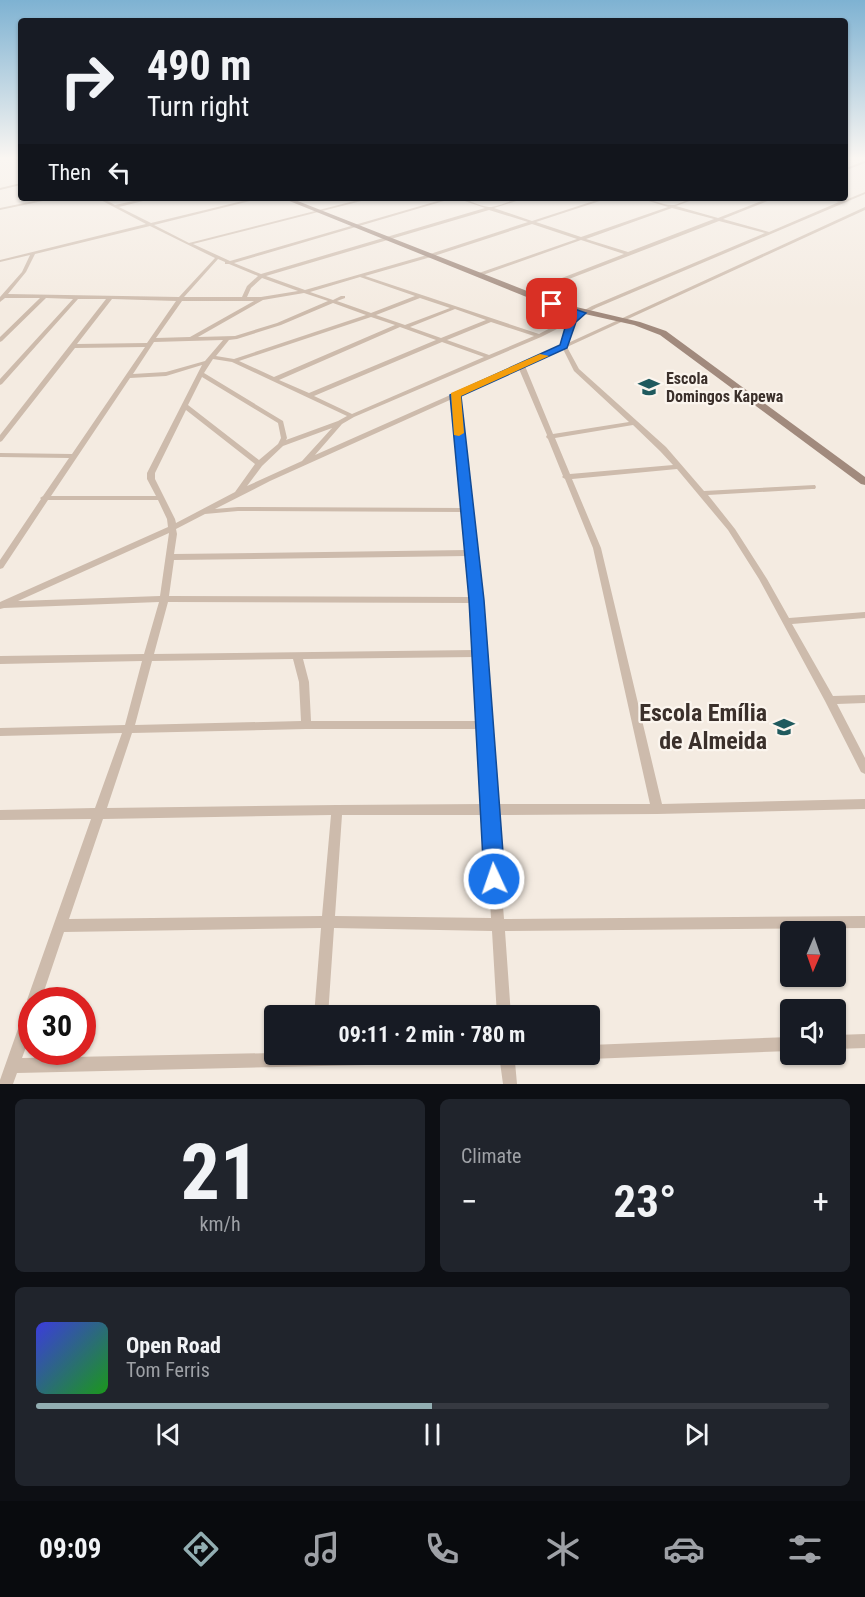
<!DOCTYPE html>
<html lang="en">
<head>
<meta charset="utf-8">
<style>
	:root { --surface:#171b24; --page:#20242c; --text:#f1f3f6; --muted:#9ea1a6; --line:#363941; --accent:#92aeb2 }
	body { margin:0; font-family:"Roboto Condensed",sans-serif; background:var(--page); color:var(--text); height:100vh; display:flex; flex-direction:column; font-size:22px; white-space:nowrap }
	* { box-sizing:border-box; margin:0 }
	p { font-size:20px; color:var(--muted) }
	.icon { flex:none; width:33px; height:33px; fill:none; stroke:currentColor; stroke-width:2; stroke-linecap:round; stroke-linejoin:round }
	.map { position:relative; height:1084px; overflow:hidden }
	.details { display:flex; flex-direction:column; gap:15px; padding:15px; background:#0d0f14; flex:1 }
	.details>* { flex:none }
	.top-card { position:absolute; left:18px; top:18px; width:830px; height:183px; border-radius:6px; box-shadow:0 2px 4px #0004; background:#171b24; color:var(--text); overflow:hidden }
	.needle { width:39px; rotate:182deg }
	.tools { position:absolute; left:780px; top:921px; display:grid; gap:12px }
	.tools a { display:grid; place-items:center; width:66px; height:66px; border-radius:6px; background:var(--surface); box-shadow:0 2px 4px #0004; font-size:30px }
	.speed { position:absolute; left:18px; top:987px; display:flex; gap:12px; font-size:30px; font-weight:700; text-align:center }
	.speed>* { display:grid; place-content:center; width:78px; height:78px; border-radius:50%; background:var(--surface); box-shadow:0 2px 4px #0004; line-height:1 }
	.speed .limit { border:9px solid #d22; background:#fff; color:#111 }
	.pin { position:absolute; display:grid; place-items:center; width:51px; height:51px; color:#fff; margin:-26px; border-radius:12px; box-shadow:0 3px 9px #0006 }
	.me { position:absolute; width:66px; margin:-33px; rotate:357deg; stroke-linejoin:round; filter:drop-shadow(0 0 4px #0008) }
	.turn { display:flex; align-items:center; gap:21px; height:126px; padding:0 30px; font-size:27px }
	.turn .icon { width:78px; height:78px; stroke-width:2.5 }
	.turn b { display:block; font-size:42px; line-height:51px }
	.then { display:flex; align-items:center; height:57px; padding:0 30px; background:#0003; gap:12px; font-size:22px }
	.big { font-size:45px; font-weight:700; line-height:1.1 }
	.details .card { flex:1; display:flex; flex-direction:column; justify-content:center; gap:9px; min-width:0; padding:0 21px; border-radius:9px; background:var(--page) }
	.details .dial { align-items:center; gap:0 }
	.dial b { font-size:78px; line-height:1 }
	.song { display:flex; align-items:center; gap:18px }
	.cover { width:72px; height:72px; border-radius:9px; background:linear-gradient(135deg,hsl(240 70% 55%),hsl(120 70% 35%)) }
	.played { height:6px; border-radius:3px; background:linear-gradient(90deg,var(--accent) 50%,var(--line) 50%) }
	.keys { display:flex; justify-content:space-around; direction:ltr }
	.heat { display:flex; justify-content:space-between; align-items:center; font-size:33px; direction:ltr }
	.details .tiles { flex:1; display:grid; gap:15px; grid-template-columns:1fr 1fr }
	.card:last-child { grid-column:span 2 }
	.trip { position:absolute; left:264px; top:1005px; width:336px; height:60px; border-radius:6px; background:var(--surface); box-shadow:0 2px 4px #0004; font-weight:700; line-height:60px; text-align:center }
	.tabs { display:flex; height:96px; justify-content:space-around; align-items:center; background:#090b0e; color:var(--muted) }
	.tabs .icon { width:42px; height:42px }
	.tabs .active { color:var(--accent) }
	.tabs b { font-size:27px; color:var(--text) }
	.map>svg:first-child { display:block }
</style>
</head>
<body>
<div class="map">
<svg width="865" height="1084" viewBox="0 0 865 1084">
	<rect width="100%" height="100%" fill="#f4ebe1"/>
	<g fill="none" stroke-linecap="round" stroke-linejoin="round">
		<!-- street -->
		<path fill="#cdbbac" fill-rule="evenodd" d="M 12,158 L 17,158 L 21,161 L 21,163 Z
			M 864,161 L 865,161 L 865,163 L 844,171 L 844,169 Z
			M 21,183 L 21,185 L 0,190 L 0,188 Z
			M 865,192 L 865,194 L 596,308 L 574,320 L 575,321 L 568,343 L 865,207 L 865,210 L 567,347 L 579,369 L 666,447 L 704,491 L 815,485 L 816,487 L 815,489 L 812,489 L 708,495 L 735,529 L 767,579 L 789,618 L 865,612 L 865,618 L 792,624 L 833,696 L 865,695 L 865,703 L 837,704 L 865,758 L 865,774 L 861,772 L 825,701 L 759,579 L 728,530 L 677,469 L 572,479 L 601,548 L 662,804 L 865,799 L 865,809 L 657,814 L 496,815 L 504,919 L 865,916 L 865,928 L 505,931 L 511,1016 L 497,1016 L 492,931 L 334,928 L 328,1016 L 314,1016 L 321,928 L 64,932 L 41,1000 L 32,1000 L 32,1031 L 22,1058 L 274,1053 L 274,1054 L 547,1054 L 545,1059 L 540,1061 L 515,1062 L 517,1084 L 503,1084 L 500,1062 L 17,1073 L 13,1084 L 0,1084 L 0,1080 L 25,1009 L 28,1003 L 27,1000 L 91,819 L 0,820 L 0,810 L 95,808 L 122,733 L 0,736 L 0,728 L 125,725 L 142,661 L 0,664 L 0,656 L 144,654 L 159,602 L 4,608 L 0,609 L 0,602 L 168,527 L 167,519 L 158,500 L 48,500 L 3,568 L 0,569 L 0,560 L 41,499 L 40,498 L 43,496 L 69,458 L 0,457 L 0,453 L 72,454 L 145,347 L 75,348 L 2,441 L 0,442 L 0,435 L 106,299 L 78,299 L 2,384 L 0,385 L 0,379 L 73,299 L 46,298 L 2,341 L 0,342 L 0,337 L 40,298 L 5,298 L 0,302 L 0,297 L 22,272 L 30,255 L 0,262 L 0,260 L 146,224 L 97,198 L 102,198 L 115,205 L 147,198 L 155,198 L 119,207 L 151,223 L 255,198 L 262,198 L 154,225 L 189,243 L 366,198 L 373,198 L 193,244 L 230,261 L 448,198 L 454,198 L 234,263 L 261,274 L 485,208 L 456,198 C 468,198 477,206 489,207 C 499,207 514,198 526,198 L 494,208 L 532,221 L 603,198 L 609,198 L 536,222 L 581,237 L 668,207 L 639,198 C 650,198 663,206 674,205 C 682,203 689,198 698,198 L 676,206 L 718,218 L 769,198 L 775,198 L 723,219 L 769,232 L 839,202 L 826,198 L 833,198 L 843,201 ZM 672,208 L 714,219 L 628,252 L 586,239 ZM 489,210 L 528,222 L 427,255 L 305,290 L 266,276 ZM 719,221 L 765,233 L 592,306 L 539,334 L 365,276 L 431,257 L 532,224 L 577,239 L 476,274 L 476,276 L 480,276 L 581,240 L 624,254 L 523,293 L 523,295 L 525,296 ZM 150,226 L 215,258 L 179,297 L 8,294 L 26,272 L 35,254 ZM 218,259 L 225,262 L 225,264 L 229,264 L 258,276 L 247,286 L 242,297 L 184,297 ZM 360,277 L 415,296 L 371,313 L 337,301 L 345,298 L 345,296 L 341,296 L 333,300 L 310,292 ZM 262,278 L 298,291 L 261,297 L 247,297 L 251,288 ZM 304,293 L 328,301 L 277,323 L 235,336 L 198,337 L 263,300 ZM 420,298 L 450,308 L 405,325 L 376,315 ZM 112,299 L 176,301 L 147,343 L 77,344 ZM 182,301 L 254,301 L 190,337 L 156,338 ZM 333,303 L 366,315 L 234,359 L 216,356 L 229,340 L 237,339 L 281,325 ZM 455,309 L 486,320 L 441,338 L 410,327 ZM 371,317 L 395,325 L 274,377 L 239,361 ZM 491,322 L 534,336 L 489,355 L 447,340 ZM 569,323 L 561,346 L 315,455 L 342,424 L 354,417 L 541,337 ZM 400,327 L 436,340 L 309,393 L 279,380 ZM 223,340 L 205,361 L 166,372 L 133,374 L 154,342 ZM 442,342 L 484,357 L 352,414 L 314,396 ZM 563,349 L 574,371 L 629,422 L 553,434 L 525,366 ZM 213,359 L 232,362 L 347,416 L 338,421 L 286,440 L 287,438 L 283,421 L 204,373 ZM 202,365 L 147,473 L 147,479 L 156,496 L 51,496 L 130,378 L 166,376 ZM 519,369 L 547,435 L 546,437 L 548,439 L 563,476 L 562,477 L 565,479 L 593,548 L 650,804 L 495,804 L 480,600 L 458,396 ZM 202,377 L 278,423 L 281,438 L 278,444 L 259,460 L 188,405 ZM 452,399 L 463,508 L 238,507 L 215,509 L 270,481 ZM 186,410 L 255,464 L 235,492 L 176,523 L 175,519 L 155,479 L 155,473 ZM 633,425 L 660,451 L 673,465 L 570,474 L 555,438 ZM 332,428 L 302,461 L 247,486 L 262,466 L 283,446 ZM 238,511 L 463,512 L 467,550 L 174,554 L 177,534 L 176,529 L 205,514 ZM 169,533 L 160,596 L 18,601 ZM 467,556 L 471,597 L 169,596 L 174,560 ZM 168,602 L 472,603 L 475,650 L 154,654 ZM 475,657 L 479,721 L 311,721 L 309,682 L 303,659 ZM 293,659 L 299,682 L 301,721 L 135,725 L 152,661 ZM 306,729 L 479,729 L 484,804 L 337,805 L 107,808 L 132,733 ZM 331,815 L 322,916 L 69,919 L 103,819 ZM 342,815 L 485,815 L 491,918 L 335,916 Z
			M 49,198 L 57,198 L 0,210 L 0,208 Z
			M 865,1034 L 865,1048 L 836,1049 L 836,1035 Z
			M 790,1037 L 790,1051 L 590,1059 L 585,1057 L 584,1054 L 590,1054 L 590,1045 Z"/>
		<!-- secondary -->
		<path fill="#a18a7d" fill-rule="evenodd" d="M 282,198 L 290,198 L 555,302 L 640,322 L 666,331 L 865,477 L 865,485 L 861,484 L 660,335 L 634,325 L 549,306 Z"/>
	</g>
	<!-- sky -->
	<linearGradient id="sky" x2="0" y2="1"><stop stop-color="#7eb2d2"/><stop offset="0.51" stop-color="#faf6f2"/><stop offset="1" stop-color="#faf6f2" stop-opacity="0"/></linearGradient>
	<rect width="865" height="310" fill="url(#sky)"/>
	<!-- route -->
	<path fill="#1a73e8" stroke="#114b97" stroke-width="1.5" d="M 552,301 L 586,313 L 576,322 L 567,348 L 461,396 L 484,600 L 505,879 L 502,886 L 494,889 L 487,886 L 484,879 L 469,600 L 450,395 L 560,345 L 567,321 L 575,314 L 549,306 L 549,302 Z"/>
	<!-- slow -->
	<path fill="#f59e0b" d="M 540,354 L 549,356 L 461,396 L 464,433 L 459,436 L 454,435 L 451,393 Z"/>
	<!-- icons -->
	<defs>
		<symbol id="school-bare" viewBox="-9 -9 18 18"><path d="M0-5L7-2L0 1L-7-2ZM-4 1L0 2.5L4 1V4Q0 6-4 4Z" fill="#1f5a5e" stroke="#fbf5ee" stroke-width="2.5" paint-order="stroke"/></symbol>
	</defs>
	<g fill-rule="evenodd">
		<use href="#school-bare" x="634" y="372" width="30" height="30"/>
		<use href="#school-bare" x="769" y="712" width="30" height="30"/>
	</g>
	<g text-anchor="middle" dominant-baseline="central" stroke-width="4.5" stroke-linejoin="round" paint-order="stroke">
		<!-- far-poi labels -->
		<g font-size="16" font-weight="bold" fill="#3b302b" stroke="#fbf5ee" text-anchor="start">
			<text x="666" y="378">Escola<tspan x="666" dy="18">Domingos Kapewa</tspan></text>
		</g>
		<!-- near-poi labels -->
		<g font-size="24" font-weight="bold" fill="#3b302b" stroke="#fbf5ee" text-anchor="end">
			<text x="767" y="713">Escola Emília<tspan x="767" dy="28">de Almeida</tspan></text>
		</g>
	</g>
</svg>
<div class="tools">
<a><svg class="needle" viewBox="-14 -14 28 28"><path d="M0-13l5 13h-10z" fill="#e53935"/><path d="M0 13l5-13h-10z" fill="#9ea1a6"/></svg></a>
<a><svg class="icon" aria-label="sound" viewBox="0 0 24 24"><path d="M4 9h4l5-4v14l-5-4H4zM17 9q2 3 0 6"/></svg></a>
</div>
<div class="speed"><div class="limit">30</div></div>
<div class="pin" style="left:552px;top:304px;background:#d93025"><svg class="icon" aria-label="arrive" viewBox="0 0 24 24"><path d="M6 21V4h12l-3 4 3 4H6"/></svg></div>
<svg class="me" style="left:494px;top:879px" viewBox="-20 -20 40 40"><circle r="17" fill="#1a73e8" stroke="#fff" stroke-width="3"/><path d="M0-11L8 9 0 5-8 9z" fill="#fff"/></svg>
<div class="trip">09:11 · 2 min · 780 m</div>
<div class="top-card">
<div class="turn"><svg class="icon" aria-label="right" viewBox="0 0 24 24"><path d="M7 20v-9h11M14 6l5 5-5 5"/></svg><div><b>490 m</b>Turn right</div></div>
<div class="then">Then<svg class="icon" aria-label="left" viewBox="0 0 24 24"><path d="M17 20v-9H6M10 6l-5 5 5 5"/></svg></div>
</div>
</div>
<section class="details">
<div class="tiles">
<div class="card dial"><b>21</b><p>km/h</p></div>
<div class="card"><p>Climate</p>
<div class="heat"><a>−</a><b class="big">23°</b><a>+</a></div>
</div>
<div class="card">
<div class="song"><i class="cover"></i><div><b>Open Road</b><p>Tom Ferris</p></div></div>
<div class="played"></div>
<div class="keys"><svg class="icon" aria-label="previous" viewBox="0 0 24 24"><path d="M18 5L8 12l10 7zM5 5v14"/></svg><svg class="icon" aria-label="pause" viewBox="0 0 24 24"><path d="M8 5v14M16 5v14"/></svg><svg class="icon" aria-label="next" viewBox="0 0 24 24"><path d="M6 5l10 7-10 7zM19 5v14"/></svg></div>
</div>
</div>
</section>
<nav class="tabs">
<b>09:09</b>
<svg class="icon active" aria-label="directions" viewBox="0 0 24 24"><path d="M12 3l9 9-9 9-9-9zM9 14v-3h6M13 9l2 2-2 2"/></svg>
<svg class="icon" aria-label="music" viewBox="0 0 24 24"><path d="M9 18V5l10-2v13"/><circle cx="6" cy="18" r="3"/><circle cx="16" cy="16" r="3"/></svg>
<svg class="icon" aria-label="phone" viewBox="0 0 24 24"><path d="M5 4h4l2 5-3 2q2 4 5 5l2-3 5 2v4C11 20 4 13 5 4z"/></svg>
<svg class="icon" aria-label="climate" viewBox="0 0 24 24"><path d="M12 3v18M4 7l16 10M4 17L20 7"/></svg>
<svg class="icon" aria-label="car" viewBox="0 0 24 24"><path d="M5 17H2v-5l4-1 3-4h7l3 4 3 1v5h-3M9 17h6M6 11h13"/><circle cx="7" cy="17" r="2"/><circle cx="17" cy="17" r="2"/></svg>
<svg class="icon" aria-label="filters" viewBox="0 0 24 24"><path d="M4 7h16M4 17h16"/><circle cx="9" cy="7" r="2"/><circle cx="15" cy="17" r="2"/></svg>
</nav>
</body>
</html>
